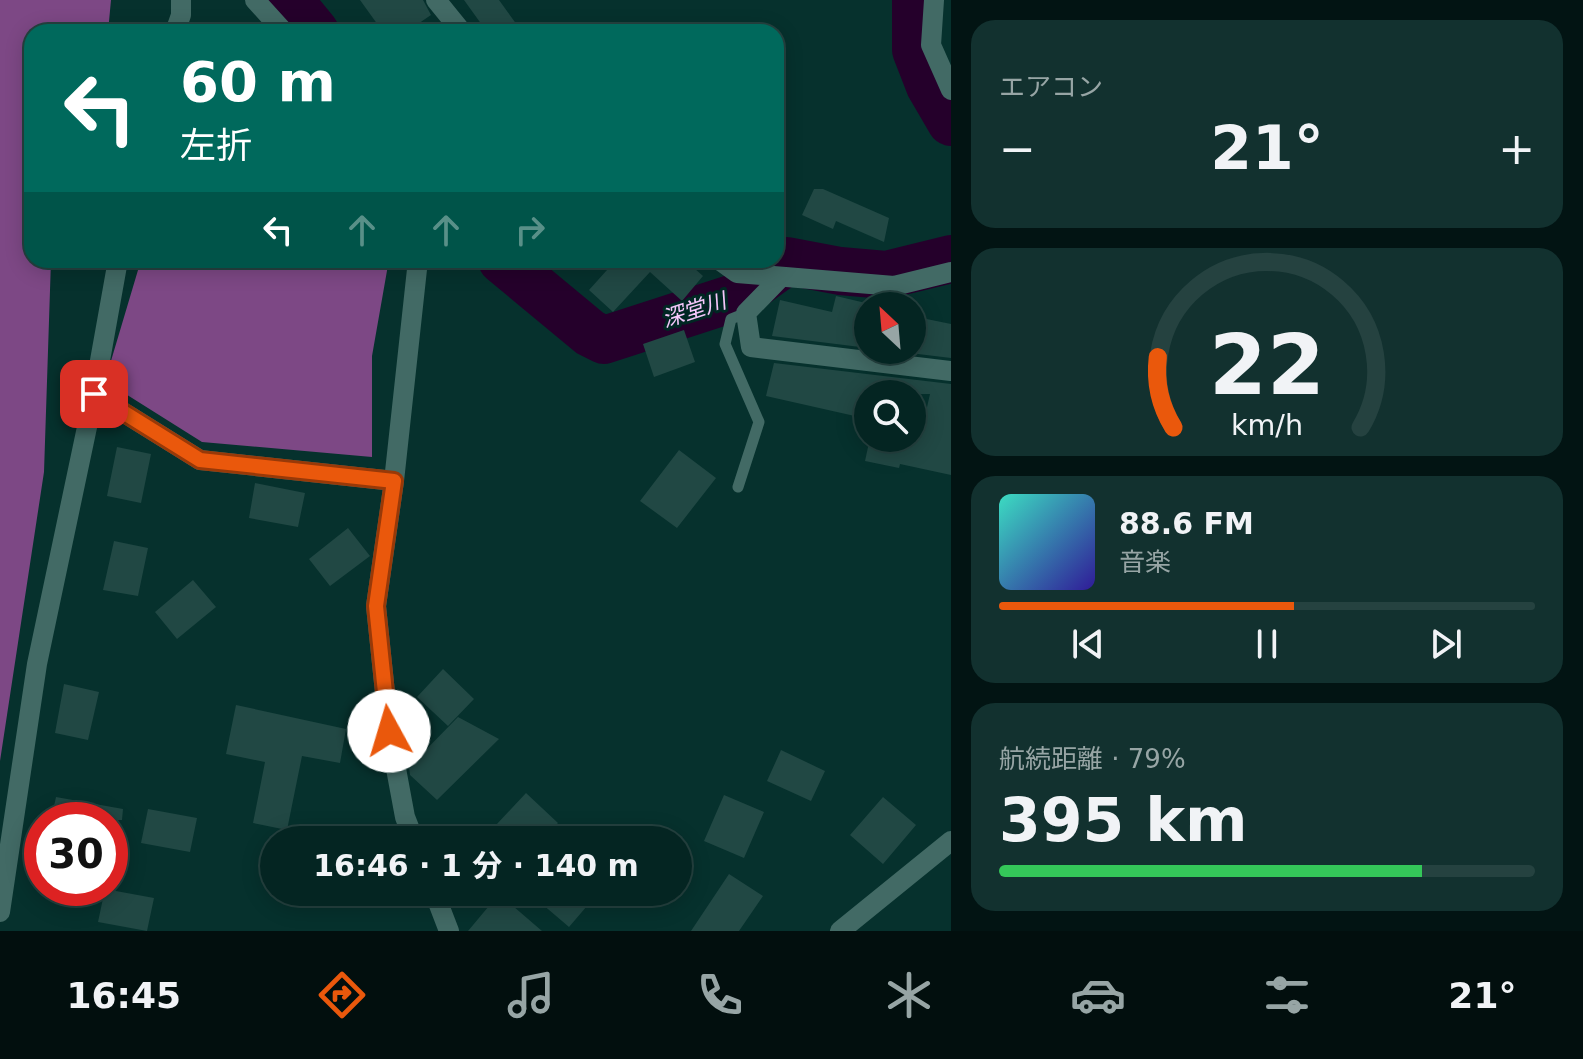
<!DOCTYPE html>
<html lang="ja">
<head>
<meta charset="utf-8">
<style>
	:root { --surface:#042522; --page:#12312f; --text:#f1f3f6; --muted:#97a5a5; --line:#254240; --accent:#ea580c }
	body { margin:0; font-family:"DejaVu Sans","Noto Sans JP",sans-serif; background:var(--page); color:var(--text); height:100vh; display:flex; flex-direction:column; font-size:30px; white-space:nowrap }
	* { box-sizing:border-box; margin:0 }
	p { font-size:26px; color:var(--muted) }
	.icon { flex:none; width:44px; height:44px; fill:none; stroke:currentColor; stroke-width:2; stroke-linecap:round; stroke-linejoin:round }
	.map { position:relative; flex:1; overflow:hidden }
	.panel { display:flex; flex-direction:column; gap:20px; padding:20px; background:#021413; width:632px }
	.panel>* { flex:none }
	.guide { position:absolute; left:24px; top:24px; width:760px; height:244px; border-radius:24px; box-shadow:0 4px 20px #0003,0 0 0 2px var(--line); background:#00695c; color:#fff; overflow:hidden }
	.needle { width:52px; rotate:334deg }
	.fabs { position:absolute; left:854px; top:292px; display:grid; gap:16px }
	.fabs a { display:grid; place-items:center; width:72px; height:72px; border-radius:50%; background:var(--surface); box-shadow:0 4px 20px #0003,0 0 0 2px var(--line); font-size:40px }
	.speed { position:absolute; left:24px; top:802px; display:flex; gap:16px; font-size:40px; font-weight:700; text-align:center }
	.speed>* { display:grid; place-content:center; width:104px; height:104px; border-radius:50%; background:var(--surface); box-shadow:0 4px 20px #0003,0 0 0 2px var(--line); line-height:1 }
	.speed .limit { border:12px solid #d22; background:#fff; color:#111 }
	.pin { position:absolute; display:grid; place-items:center; width:68px; height:68px; color:#fff; margin:-34px; border-radius:16px; box-shadow:0 4px 12px #0006 }
	.me { position:absolute; width:88px; margin:-44px; rotate:354deg; stroke-linejoin:round; filter:drop-shadow(0 0 6px #0008) }
	.turn { display:flex; align-items:center; gap:28px; height:168px; padding:0 24px; font-size:36px }
	.turn .icon { width:104px; height:104px; stroke-width:2.5 }
	.turn b { display:block; font-size:56px; line-height:68px }
	.lanes { display:flex; align-items:center; height:76px; padding:0 24px; background:#0003; justify-content:center; gap:40px; direction:ltr }
	.lanes .off { opacity:.35 }
	.big { font-size:60px; font-weight:700; line-height:1.1 }
	.panel .widget { flex:1; display:flex; flex-direction:column; justify-content:center; gap:12px; min-width:0; padding:0 28px; border-radius:24px; background:var(--page) }
	.panel .dial { align-items:center; gap:0 }
	.dial svg { height:208px; overflow:visible; fill:none; stroke:var(--line); stroke-width:7; stroke-linecap:round; text-anchor:middle }
	.dial text { fill:var(--text); stroke:none }
	.song { display:flex; align-items:center; gap:24px }
	.cover { width:96px; height:96px; border-radius:12px; background:linear-gradient(135deg,hsl(170 70% 55%),hsl(250 70% 35%)) }
	.played { height:8px; border-radius:4px; background:linear-gradient(90deg,var(--accent) 55%,var(--line) 55%) }
	.keys { display:flex; justify-content:space-around; direction:ltr }
	.heat { display:flex; justify-content:space-between; align-items:center; font-size:44px; direction:ltr }
	.charge { height:12px; border-radius:6px; background:linear-gradient(90deg,#34c759 79%,var(--line) 0) }
	.trip { position:absolute; left:260px; top:826px; width:432px; height:80px; border-radius:40px; background:var(--surface); box-shadow:0 4px 20px #0003,0 0 0 2px var(--line); font-weight:700; line-height:80px; text-align:center }
	.tab-bar { display:flex; height:128px; justify-content:space-around; align-items:center; background:#020f0e; color:var(--muted) }
	.tab-bar .icon { width:56px; height:56px }
	.tab-bar .selected { color:var(--accent) }
	.tab-bar b { font-size:36px; color:var(--text) }
	main { display:flex; flex:1; min-height:0 }
	.map>svg:first-child { display:block }
</style>
</head>
<body>
<main>
<div class="map">
<svg width="951" height="931" viewBox="0 0 951 931">
	<rect width="100%" height="100%" fill="#06312d"/>
	<!-- forest -->
	<path fill="#7d4885" d="M 0,0 L 111,0 L 108,32 L 32,32 L 32,260 L 51,260 L 44,472 L 0,761 Z
		M 141,260 L 384,260 L 388,265 L 372,356 L 372,457 L 202,442 L 105,381 Z"/>
	<g fill="none" stroke-linecap="round" stroke-linejoin="round">
		<!-- river -->
		<path stroke="#25002b" stroke-width="48" d="M 289,0 L 315,32
			M 916,0 L 916,50 L 930,86 L 951,122
			M 502,260 L 590,333 L 604,340 L 737,297 L 787,261 L 840,271 L 886,275 L 951,259"/>
	</g>
	<!-- building -->
	<path fill="#214844" d="M 360,0 L 423,0 L 431,15 L 406,32 L 383,32 Z
		M 464,0 L 499,0 L 522,32 L 487,32 Z
		M 814,189 L 823,189 L 889,218 L 884,242 L 836,221 L 833,229 L 802,215 Z
		M 616,260 L 685,260 L 703,276 L 682,301 L 650,272 L 613,312 L 589,290 Z
		M 836,296 L 870,304 L 868,348 L 772,336 L 780,300 L 832,312 Z
		M 912,316 L 951,324 L 951,358 L 885,350 L 912,350 Z
		M 684,330 L 695,362 L 654,377 L 643,344 Z
		M 774,363 L 951,384 L 951,475 L 900,464 L 899,468 L 865,461 L 870,438 L 920,438 L 930,394 L 868,394 L 868,419 L 766,396 Z
		M 117,447 L 151,454 L 141,503 L 107,496 Z
		M 679,450 L 716,478 L 677,528 L 640,501 Z
		M 255,483 L 305,493 L 298,527 L 249,518 Z
		M 348,528 L 370,556 L 330,586 L 309,559 Z
		M 114,541 L 148,548 L 138,596 L 103,590 Z
		M 193,580 L 216,607 L 177,639 L 155,612 Z
		M 443,669 L 474,699 L 448,726 L 417,697 Z
		M 64,684 L 99,692 L 88,740 L 55,733 Z
		M 236,705 L 346,729 L 340,763 L 302,756 L 287,830 L 253,823 L 265,762 L 226,754 Z
		M 458,717 L 499,739 L 437,800 L 410,775 L 409,767 Z
		M 781,750 L 825,771 L 811,801 L 767,781 Z
		M 526,793 L 558,823 L 541,840 L 482,840 Z
		M 724,795 L 764,812 L 744,858 L 704,841 Z
		M 56,797 L 123,809 L 122,820 L 51,820 Z
		M 883,797 L 916,825 L 883,864 L 850,835 Z
		M 148,809 L 197,818 L 190,852 L 141,843 Z
		M 729,874 L 763,896 L 739,931 L 691,931 Z
		M 105,889 L 154,898 L 147,931 L 98,922 Z
		M 528,892 L 599,892 L 569,927 Z
		M 499,894 L 542,931 L 468,931 Z"/>
	<g fill="none" stroke-linecap="round" stroke-linejoin="round">
		<!-- service -->
		<path stroke="#426a65" stroke-width="11" d="M 738,487 L 759,422 L 725,344 L 731,319 L 746,313"/>
		<!-- minor -->
		<path stroke="#426a65" stroke-width="20" d="M 255,0 L 284,32
			M 436,0 L 462,32
			M 934,0 L 931,45 L 951,90
			M 719,260 L 737,273 L 894,286 L 951,272
			M 781,277 L 746,313 L 751,347 L 951,371
			M 94,394 L 200,460 L 394,481
			M 414,840 L 405,817 L 389,731 L 376,606 L 394,481 L 418,260
			M 434,892 L 449,931
			M 840,931 L 951,841"/>
		<!-- tertiary -->
		<path stroke="#426a65" stroke-width="20" d="M 175,32 L 181,15 L 181,0
			M 0,912 L 37,664 L 94,394 L 118,260"/>
	</g>
	<g fill="none" stroke-linecap="round" stroke-linejoin="round">
		<defs>
			<path id="route" d="M 94,394 L 200,460 L 394,481 L 376,606 L 389,731"/>
		</defs>
		<!-- route casing -->
		<use href="#route" stroke="#983908" stroke-width="20"/>
		<!-- route -->
		<use href="#route" stroke="#ea580c" stroke-width="14"/>
	</g>
	<g text-anchor="middle" dominant-baseline="central" stroke-width="6" stroke-linejoin="round" paint-order="stroke">
		<!-- water labels -->
		<g font-size="22" font-style="italic" fill="#f5c7fb" stroke="#002723">
			<text transform="translate(694 310) rotate(-18)">深堂川</text>
		</g>
	</g>
</svg>
<div class="fabs">
<a><svg class="needle" viewBox="-14 -14 28 28"><path d="M0-13l5 13h-10z" fill="#e53935"/><path d="M0 13l5-13h-10z" fill="#97a5a5"/></svg></a>
<a><svg class="icon" aria-label="search" viewBox="0 0 24 24"><circle cx="10" cy="10" r="6"/><path d="M15 15l6 6"/></svg></a>
</div>
<div class="speed"><div class="limit">30</div></div>
<div class="pin" style="left:94px;top:394px;background:#d93025"><svg class="icon" aria-label="arrive" viewBox="0 0 24 24"><path d="M6 21V4h12l-3 4 3 4H6"/></svg></div>
<svg class="me" style="left:389px;top:731px" viewBox="-20 -20 40 40"><circle r="19" fill="#fff"/><path d="M0-13L10 11 0 6-10 11z" fill="#ea580c"/></svg>
<div class="trip">16:46 · 1 分 · 140 m</div>
<div class="guide">
<div class="turn"><svg class="icon" aria-label="left" viewBox="0 0 24 24"><path d="M17 20v-9H6M10 6l-5 5 5 5"/></svg><div><b>60 m</b>左折</div></div>
<div class="lanes"><svg class="icon" aria-label="left" viewBox="0 0 24 24"><path d="M17 20v-9H6M10 6l-5 5 5 5"/></svg><svg class="icon off" aria-label="ahead" viewBox="0 0 24 24"><path d="M12 20V5M6 11l6-6 6 6"/></svg><svg class="icon off" aria-label="ahead" viewBox="0 0 24 24"><path d="M12 20V5M6 11l6-6 6 6"/></svg><svg class="icon off" aria-label="right" viewBox="0 0 24 24"><path d="M7 20v-9h11M14 6l5 5-5 5"/></svg></div>
</div>
</div>
<section class="panel">
<div class="widget"><p>エアコン</p>
<div class="heat"><a>−</a><b class="big">21°</b><a>+</a></div>
</div>
<div class="widget dial"><svg viewBox="0 0 100 80">
<path d="M14 69A42 42 0 1 1 86 69"/>
<path d="M14 69A42 42 0 0 1 8 42" stroke="#ea580c"/>
<text x="50" y="56" font-size="32" font-weight="700">22</text>
<text x="50" y="72" font-size="11">km/h</text>
</svg></div>
<div class="widget">
<div class="song"><i class="cover"></i><div><b>88.6 FM</b><p>音楽</p></div></div>
<div class="played"></div>
<div class="keys"><svg class="icon" aria-label="previous" viewBox="0 0 24 24"><path d="M18 5L8 12l10 7zM5 5v14"/></svg><svg class="icon" aria-label="pause" viewBox="0 0 24 24"><path d="M8 5v14M16 5v14"/></svg><svg class="icon" aria-label="next" viewBox="0 0 24 24"><path d="M6 5l10 7-10 7zM19 5v14"/></svg></div>
</div>
<div class="widget"><p>航続距離 · 79%</p><b class="big">395 km</b><div class="charge"></div></div>
</section>
</main>
<nav class="tab-bar">
<b>16:45</b>
<svg class="icon selected" aria-label="directions" viewBox="0 0 24 24"><path d="M12 3l9 9-9 9-9-9zM9 14v-3h6M13 9l2 2-2 2"/></svg>
<svg class="icon" aria-label="music" viewBox="0 0 24 24"><path d="M9 18V5l10-2v13"/><circle cx="6" cy="18" r="3"/><circle cx="16" cy="16" r="3"/></svg>
<svg class="icon" aria-label="phone" viewBox="0 0 24 24"><path d="M5 4h4l2 5-3 2q2 4 5 5l2-3 5 2v4C11 20 4 13 5 4z"/></svg>
<svg class="icon" aria-label="climate" viewBox="0 0 24 24"><path d="M12 3v18M4 7l16 10M4 17L20 7"/></svg>
<svg class="icon" aria-label="car" viewBox="0 0 24 24"><path d="M5 17H2v-5l4-1 3-4h7l3 4 3 1v5h-3M9 17h6M6 11h13"/><circle cx="7" cy="17" r="2"/><circle cx="17" cy="17" r="2"/></svg>
<svg class="icon" aria-label="filters" viewBox="0 0 24 24"><path d="M4 7h16M4 17h16"/><circle cx="9" cy="7" r="2"/><circle cx="15" cy="17" r="2"/></svg>
<b>21°</b>
</nav>
</body>
</html>
